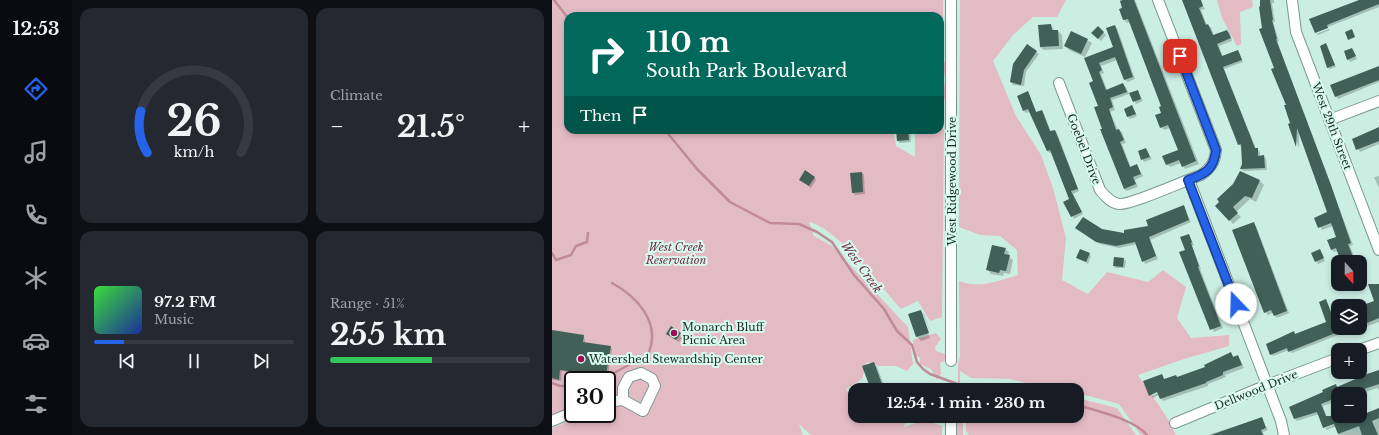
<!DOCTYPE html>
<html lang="en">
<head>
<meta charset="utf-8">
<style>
	:root { --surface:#171b24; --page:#242831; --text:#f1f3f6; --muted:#9ea1a6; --line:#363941; --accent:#2563eb }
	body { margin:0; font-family:"Libre Baskerville",serif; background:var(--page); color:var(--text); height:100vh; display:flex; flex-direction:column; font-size:15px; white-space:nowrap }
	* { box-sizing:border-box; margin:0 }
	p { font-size:13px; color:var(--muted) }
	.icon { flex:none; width:22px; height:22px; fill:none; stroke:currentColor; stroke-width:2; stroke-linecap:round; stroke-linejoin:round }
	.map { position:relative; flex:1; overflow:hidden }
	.details { display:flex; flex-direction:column; gap:8px; padding:8px; background:#0d0f14; width:480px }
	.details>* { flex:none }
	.hud { position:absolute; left:12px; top:12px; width:380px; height:122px; border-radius:12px; box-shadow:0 2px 6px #0003; background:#00695c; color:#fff; overflow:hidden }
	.needle { width:26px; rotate:159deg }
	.buttons { position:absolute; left:779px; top:255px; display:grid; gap:8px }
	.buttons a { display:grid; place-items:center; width:36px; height:36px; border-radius:8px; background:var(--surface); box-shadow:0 2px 6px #0003; font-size:20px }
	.speed { position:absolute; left:12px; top:371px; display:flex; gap:8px; font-size:20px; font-weight:700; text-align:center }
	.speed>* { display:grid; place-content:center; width:52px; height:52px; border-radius:50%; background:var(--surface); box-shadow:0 2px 6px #0003; line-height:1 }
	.speed .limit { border:2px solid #111; border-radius:6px; background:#fff; color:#111 }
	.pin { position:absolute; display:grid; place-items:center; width:34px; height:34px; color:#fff; margin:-17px; border-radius:8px; box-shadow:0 2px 6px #0006 }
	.me { position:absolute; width:44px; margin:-22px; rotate:339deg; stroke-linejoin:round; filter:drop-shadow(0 0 3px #0008) }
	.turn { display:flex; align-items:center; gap:14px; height:84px; padding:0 16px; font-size:18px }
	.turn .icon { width:52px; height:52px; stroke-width:2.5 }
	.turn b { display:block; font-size:28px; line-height:34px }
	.then { display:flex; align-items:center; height:38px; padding:0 16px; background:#0003; gap:8px; font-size:15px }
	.big { font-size:30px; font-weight:700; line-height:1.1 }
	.details .tile { flex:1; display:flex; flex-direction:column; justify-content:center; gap:6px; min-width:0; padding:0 14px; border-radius:12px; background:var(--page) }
	.details .dial { align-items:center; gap:0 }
	.dial svg { height:104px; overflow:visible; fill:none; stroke:var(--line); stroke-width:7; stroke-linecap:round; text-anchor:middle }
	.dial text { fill:var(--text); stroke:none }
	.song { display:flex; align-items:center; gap:12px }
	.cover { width:48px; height:48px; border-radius:6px; background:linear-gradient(135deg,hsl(120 70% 55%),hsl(230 70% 35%)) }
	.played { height:4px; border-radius:2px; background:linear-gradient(90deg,var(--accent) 15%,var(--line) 15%) }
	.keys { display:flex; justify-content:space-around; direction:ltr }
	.heat { display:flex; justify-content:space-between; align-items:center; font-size:22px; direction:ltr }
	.charge { height:6px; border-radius:3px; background:linear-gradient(90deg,#34c759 51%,var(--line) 0) }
	.details .tiles { flex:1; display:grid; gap:8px; grid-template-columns:repeat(2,1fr) }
	.trip { position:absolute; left:296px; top:383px; width:236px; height:40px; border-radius:12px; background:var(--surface); box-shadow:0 2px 6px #0003; font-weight:700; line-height:40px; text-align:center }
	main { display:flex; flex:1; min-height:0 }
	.menu { display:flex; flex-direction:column; width:72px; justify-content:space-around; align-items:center; background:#090b0e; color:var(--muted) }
	.menu .icon { width:28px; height:28px }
	.menu .on { color:var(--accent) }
	.menu b { font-size:18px; color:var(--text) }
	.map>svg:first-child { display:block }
</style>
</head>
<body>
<main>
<nav class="menu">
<b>12:53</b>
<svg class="icon on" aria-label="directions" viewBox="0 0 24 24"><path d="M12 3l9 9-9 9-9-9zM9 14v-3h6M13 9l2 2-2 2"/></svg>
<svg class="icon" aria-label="music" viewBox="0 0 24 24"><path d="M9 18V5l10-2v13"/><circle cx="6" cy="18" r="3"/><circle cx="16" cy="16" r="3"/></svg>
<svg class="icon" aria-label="phone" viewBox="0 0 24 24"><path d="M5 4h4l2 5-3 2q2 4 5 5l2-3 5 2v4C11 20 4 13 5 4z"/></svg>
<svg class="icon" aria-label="climate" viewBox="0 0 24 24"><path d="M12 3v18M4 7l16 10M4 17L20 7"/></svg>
<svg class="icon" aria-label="car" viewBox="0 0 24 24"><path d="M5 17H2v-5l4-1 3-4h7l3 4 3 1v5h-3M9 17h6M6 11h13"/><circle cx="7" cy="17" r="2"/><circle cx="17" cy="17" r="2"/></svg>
<svg class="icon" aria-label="filters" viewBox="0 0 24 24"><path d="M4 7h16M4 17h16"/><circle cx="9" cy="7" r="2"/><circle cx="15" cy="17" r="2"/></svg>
</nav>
<section class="details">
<div class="tiles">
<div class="tile dial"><svg viewBox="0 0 100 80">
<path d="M14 69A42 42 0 1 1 86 69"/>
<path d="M14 69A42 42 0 0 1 9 37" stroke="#2563eb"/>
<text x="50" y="56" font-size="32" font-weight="700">26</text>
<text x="50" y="72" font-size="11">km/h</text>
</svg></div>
<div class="tile"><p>Climate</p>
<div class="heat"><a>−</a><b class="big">21.5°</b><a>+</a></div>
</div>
<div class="tile">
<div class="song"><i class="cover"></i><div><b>97.2 FM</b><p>Music</p></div></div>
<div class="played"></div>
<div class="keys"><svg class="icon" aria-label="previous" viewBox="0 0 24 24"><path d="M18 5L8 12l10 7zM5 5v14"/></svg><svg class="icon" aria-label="pause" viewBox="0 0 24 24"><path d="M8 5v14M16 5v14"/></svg><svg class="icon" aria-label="next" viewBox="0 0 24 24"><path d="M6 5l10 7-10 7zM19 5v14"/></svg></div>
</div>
<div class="tile"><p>Range · 51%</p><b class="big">255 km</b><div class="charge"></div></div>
</div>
</section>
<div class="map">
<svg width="827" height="435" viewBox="0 0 827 435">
	<rect width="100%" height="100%" fill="#cbeee3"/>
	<!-- green -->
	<path fill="#e3bbc5" d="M 0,0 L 391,0 L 391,26 L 388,31 L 388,16 L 16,16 L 16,130 L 341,130 L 344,146 L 363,157 L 363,130 L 388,130 L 388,127 L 392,129 L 390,317 L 378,321 L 366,301 L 349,309 C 329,287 284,227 257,222 L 262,236 L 280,246 L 356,327 L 361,364 L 355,371 L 344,366 L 327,366 L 315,362 L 310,379 L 294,389 L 303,406 L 303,416 L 356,416 L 352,427 L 373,420 L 390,426 L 390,435 L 259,435 L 247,424 L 251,435 L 0,435 L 0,428 L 35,414 L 55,414 L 55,380 L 21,380 L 21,407 L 0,415 Z
		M 408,0 L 514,0 L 505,17 L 481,17 L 461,35 L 441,61 L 464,116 L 489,155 L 501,188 L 514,238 L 510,280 L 536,294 L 555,272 L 596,282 L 611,270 L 634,287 L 625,318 L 639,338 L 677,335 L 677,346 L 632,359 L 586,375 L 614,416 L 624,435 L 589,435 L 567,404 L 525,393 L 525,390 L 508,390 L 485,386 L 458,379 L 419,378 L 408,371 L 408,390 L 406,390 L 406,364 L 408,356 L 407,281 C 427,289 446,281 466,275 L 465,250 L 448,236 L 428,235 L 407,227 Z
		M 665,0 L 700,0 L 701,7 L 688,12 L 689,44 L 685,46 L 670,18 Z
		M 388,57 L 395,66 C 389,80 394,85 394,99 L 388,100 Z
		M 384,333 L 389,339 L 383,347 L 384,351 L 393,354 L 393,361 L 388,363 L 389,374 L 385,380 L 379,369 L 368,364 L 368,358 L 362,354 L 361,340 Z
		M 525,398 L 565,408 L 584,435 L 417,435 L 414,431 L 414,416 L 525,416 Z
		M 405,416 L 411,416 L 411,435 L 405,435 Z"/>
	<!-- shadow -->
	<path fill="#0003" d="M 568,0 L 583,0 L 647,164 L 633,169 L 629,163 L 618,167 L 615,164 L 627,150 L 618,128 L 612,130 L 609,127 L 610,107 L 578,22 L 575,23 L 572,20 L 568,10 L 572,9 Z
		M 634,0 L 648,0 L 653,9 L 649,10 L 655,26 L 659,27 L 662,36 L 675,31 L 678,33 L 680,41 L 667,46 L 671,57 L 686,51 L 688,54 L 691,62 L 672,69 L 704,149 L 708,152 L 708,156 L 712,156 L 714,159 L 715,170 L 692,171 L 689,169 L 691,165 L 689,147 L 687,144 Z
		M 709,0 L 722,0 L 722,3 L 720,3 L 723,22 L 721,22 L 727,41 L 725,42 L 801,245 L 798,246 L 804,262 L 790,262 L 786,251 L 782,252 L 780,250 L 785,237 L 781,226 L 770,230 L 764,218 L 776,213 L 747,131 L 747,148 L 737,124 L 739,123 L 735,105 L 712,29 Z
		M 808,0 L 827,0 L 827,7 L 763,32 Z
		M 499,25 L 503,31 L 506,31 L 510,35 L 511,49 L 492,50 L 488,47 Z
		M 562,26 L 565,28 L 583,79 L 576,82 L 573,80 L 565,60 L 549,66 L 552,73 L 549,74 L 555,90 L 571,84 L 574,87 L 577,94 L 560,100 L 563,110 L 558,112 L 566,130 L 570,132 L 574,143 L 570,144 L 579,168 L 585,165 L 591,176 L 583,180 L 586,187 L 575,191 L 572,189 L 552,129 L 542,82 L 533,59 L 562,47 Z
		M 546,27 L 554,35 L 549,41 L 540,33 Z
		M 777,29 L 778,30 L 766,35 L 764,34 Z
		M 520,32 L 540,43 L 533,57 L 517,50 L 513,46 Z
		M 475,45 L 487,54 L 474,72 L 472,86 L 461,85 L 459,82 Z
		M 774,45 L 784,67 L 778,69 L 776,68 Z
		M 800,49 L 805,59 L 798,62 L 796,59 Z
		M 827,67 L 827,82 L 786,99 L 784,96 Z
		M 586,91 L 591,101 L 584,104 L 579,94 Z
		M 476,92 L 485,113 L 490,111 L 492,114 L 499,132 L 503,131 L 505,133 L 527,191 L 521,194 L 531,214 L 522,219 L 513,203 L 518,200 L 500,152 L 498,153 L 495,151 L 477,112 L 474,113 L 472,111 Z
		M 580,106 L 585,116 L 578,119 L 576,117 Z
		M 827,129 L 827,144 L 808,152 L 801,139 Z
		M 345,130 L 358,130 L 359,142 L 348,143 L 346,141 Z
		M 594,149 L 600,159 L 592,162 L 587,152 Z
		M 688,172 L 708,181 L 712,185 L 704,202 L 698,199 L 684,212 L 689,217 L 681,224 L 665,206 L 682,185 Z
		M 310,173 L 312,175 L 313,194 L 303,195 L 301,193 Z
		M 827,176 L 827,188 L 822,177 Z
		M 262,177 L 264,180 L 259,188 L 248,180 Z
		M 632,207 L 639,222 L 598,240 L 606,259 L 593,264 L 585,244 L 567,248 L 548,244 L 527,230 L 549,230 L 574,234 L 597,226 Z
		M 702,224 L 704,226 L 737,313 L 725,318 L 721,313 L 716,315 L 713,312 Z
		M 637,235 L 642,245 L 640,246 L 649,269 L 648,269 L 671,328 L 662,332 L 628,253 L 634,250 Z
		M 453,249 L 457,252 L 456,256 L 461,260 L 458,274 L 452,273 L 451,276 L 439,274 L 436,270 Z
		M 768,251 L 773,261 L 766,264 L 764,261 Z
		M 537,254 L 539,256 L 536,264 L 526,257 Z
		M 571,259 L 574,261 L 573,268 L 564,268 L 562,266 Z
		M 795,284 L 808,284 L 808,285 L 799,289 Z
		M 827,287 L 827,322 L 793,334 L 791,333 L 740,353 L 737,350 L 721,356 L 719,354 L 742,332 L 744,335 L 776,323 L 774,301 L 783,321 L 786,320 L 786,328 L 808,328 L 808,307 L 823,301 Z
		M 368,311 L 372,314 L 380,337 L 371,314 L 369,314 L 378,338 L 369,341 L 365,337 L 357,314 Z
		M 119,328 L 131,336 L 127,342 L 118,336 Z
		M 0,332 L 32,336 L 31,347 L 33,337 L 33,343 L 58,347 L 60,349 L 55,382 L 55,380 L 47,380 L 47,377 L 10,371 L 9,381 L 0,380 Z
		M 679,353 L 682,357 L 685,356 L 688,359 L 692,368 L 673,375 L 674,377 L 656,384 L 656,386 L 611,401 L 607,395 L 601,398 L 599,396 L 610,391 L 610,375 L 613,380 L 624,376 L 626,378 L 654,367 Z
		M 322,363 L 325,367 L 334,390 L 320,390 L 311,367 Z
		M 827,370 L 827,390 L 825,388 L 808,394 L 786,394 L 786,405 L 785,401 L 771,406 L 775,417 L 786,413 L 786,416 L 800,416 L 801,420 L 827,409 L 827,435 L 787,435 L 784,426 L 775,430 L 773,428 L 787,423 L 767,414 L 745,421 L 743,419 L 785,387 Z
		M 709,418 L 716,430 L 711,432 L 712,435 L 656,435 Z"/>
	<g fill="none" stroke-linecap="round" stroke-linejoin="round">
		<!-- stream -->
		<path stroke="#c08a99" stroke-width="2.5" d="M 2,0 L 16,18
			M 113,130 L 145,169 L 178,202 L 218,223 L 247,224 L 265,232 L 280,242 L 302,275 L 332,309 L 345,331 L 360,345 L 365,362 L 371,369 L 378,374 L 422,390
			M 0,253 L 4,260 L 19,255 L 24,246 L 35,242 L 36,233
			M 60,283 C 84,296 109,322 97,352
			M 0,383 L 8,386 L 21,386
			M 55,386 L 62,373 L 91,357
			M 485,390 L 489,390
			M 525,405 C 545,411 582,419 595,435"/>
	</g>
	<!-- building -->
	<path fill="#416057" d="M 571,0 L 582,0 L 644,161 L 630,167 L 627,160 L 614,165 L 610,156 L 626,150 L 616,125 L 608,128 L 603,115 L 609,113 L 607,107 L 609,106 L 576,19 L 571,20 L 567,9 L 570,8 L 568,1 Z
		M 630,0 L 649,0 L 651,6 L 647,8 L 654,25 L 656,24 L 661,35 L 675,30 L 679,38 L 665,44 L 670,56 L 686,50 L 690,60 L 671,67 L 703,148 L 706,148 L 706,156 L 712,155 L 713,168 L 688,169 L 690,164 L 689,144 L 686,145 Z
		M 708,0 L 718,0 L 721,20 L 720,20 L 725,39 L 724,39 L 779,185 L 799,243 L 796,244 L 803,262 L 789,262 L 784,248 L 779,250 L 775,240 L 784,237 L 779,223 L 766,228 L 762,218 L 775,212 L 745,128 L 744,147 L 736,124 L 738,123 L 732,105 L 734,105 L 719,69 L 722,68 L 707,29 L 710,28 L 707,7 L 708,6 Z
		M 807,0 L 827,0 L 827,4 L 775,25 L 776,28 L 763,33 L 757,19 Z
		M 499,24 L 500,30 L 506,30 L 507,46 L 488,47 L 486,25 Z
		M 563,25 L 581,77 L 572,80 L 563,57 L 547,63 L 550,70 L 547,72 L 554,90 L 571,83 L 575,92 L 558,98 L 561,107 L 557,109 L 564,130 L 567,129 L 572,140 L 568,142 L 578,167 L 585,164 L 589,174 L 581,177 L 584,184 L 572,189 L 548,129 L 550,129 L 542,107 L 546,106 L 537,83 L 541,81 L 532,58 L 561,47 L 554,28 Z
		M 546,26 L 552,32 L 546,39 L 539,33 Z
		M 800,29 L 803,37 L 796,40 L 793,32 Z
		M 519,31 L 536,39 L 529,54 L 512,46 Z
		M 774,43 L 783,65 L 775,68 L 768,46 Z
		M 475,44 L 485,51 L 472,70 L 469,85 L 458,82 L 461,64 Z
		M 800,48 L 804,56 L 795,60 L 792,51 Z
		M 827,66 L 827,80 L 783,97 L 778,85 Z
		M 586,90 L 589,99 L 581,102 L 577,93 Z
		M 476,91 L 484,112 L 490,110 L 498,131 L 503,130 L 526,189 L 519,191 L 530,212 L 519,217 L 511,202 L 517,199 L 498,150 L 495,151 L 476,109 L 471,111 L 465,96 Z
		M 580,105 L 584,114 L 575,117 L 572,109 Z
		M 827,127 L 827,141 L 804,150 L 800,139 Z
		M 344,130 L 356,130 L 357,140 L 345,141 Z
		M 594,148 L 598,157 L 589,160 L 586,151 Z
		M 253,170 L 263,177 L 257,186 L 247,180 Z
		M 688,171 L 708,180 L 700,198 L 693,196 L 681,207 L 686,213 L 677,221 L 663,206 L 667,202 L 665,199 L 681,184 Z
		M 310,172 L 311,192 L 300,193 L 298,173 Z
		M 632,205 L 637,220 L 597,237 L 604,256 L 590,262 L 583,242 L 564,246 L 544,242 L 523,228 L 531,217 L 550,229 L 572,233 L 572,230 L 596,226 L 594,220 Z
		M 702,222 L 735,311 L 722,316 L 719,310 L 712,313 L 680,230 Z
		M 637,234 L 640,242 L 639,243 L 647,266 L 646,267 L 669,326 L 658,330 L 627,252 L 633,250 L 628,237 Z
		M 440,245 L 454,248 L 452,254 L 458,255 L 454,271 L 448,270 L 447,273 L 434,270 Z
		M 528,249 L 538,253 L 534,262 L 524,258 Z
		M 768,249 L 772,258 L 763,262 L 759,253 Z
		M 562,257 L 572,258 L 571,267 L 561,266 Z
		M 816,284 L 827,284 L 827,318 L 808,326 L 808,306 L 822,301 Z
		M 774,299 L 782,320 L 786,319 L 786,332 L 736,352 L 735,348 L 718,355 L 714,344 L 742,331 L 743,334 L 774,322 L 767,302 Z
		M 369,310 L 377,333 L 364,337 L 356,314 Z
		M 119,326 L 129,333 L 124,340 L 114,334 Z
		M 0,330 L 32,335 L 31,342 L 59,346 L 53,380 L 46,380 L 47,375 L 8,370 L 7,380 L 0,378 Z
		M 679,352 L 681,357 L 686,355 L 690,365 L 671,372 L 671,375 L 654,382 L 654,383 L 608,399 L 605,392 L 597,396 L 591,381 L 610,374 L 612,379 L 624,375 L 625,377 L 653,367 L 652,365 Z
		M 322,362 L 331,387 L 319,390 L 310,366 Z
		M 827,370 L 827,384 L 809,390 L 810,394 L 786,394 L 786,397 L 769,404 L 774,416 L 813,416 L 812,414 L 827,408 L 827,418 L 820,421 L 826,435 L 810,435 L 807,426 L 786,434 L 782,424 L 771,428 L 765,412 L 742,419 L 737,407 L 771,392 L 770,390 L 784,384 L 785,387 L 806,378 L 806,377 Z
		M 710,417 L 714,428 L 709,430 L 711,435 L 659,435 Z"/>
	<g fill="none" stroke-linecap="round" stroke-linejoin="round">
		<defs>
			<path id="minor" d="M 399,0 L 399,361
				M 740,0 L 744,32 L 827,250
				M 507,83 L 548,190 C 553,196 559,203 567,204 C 579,205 634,180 649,175 C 659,168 663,162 664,150 L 606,0
				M 777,120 L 827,101
				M 637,180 L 729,421 L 732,435
				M 807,350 L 827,343
				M 55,402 L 71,400 L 91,411 L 103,386 L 100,379 L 89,373 L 77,377 L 71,388 L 71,400
				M 0,421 L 21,412
				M 623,423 L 715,385 L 786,358
				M 399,435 L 399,416"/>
		</defs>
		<!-- minor casing -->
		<use href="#minor" stroke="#799990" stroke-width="12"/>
		<!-- minor -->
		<use href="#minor" stroke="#fff" stroke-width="10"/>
	</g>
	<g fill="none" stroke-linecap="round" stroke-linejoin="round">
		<defs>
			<path id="route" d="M 628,56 L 664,150 C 662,169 654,174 636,180 L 684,304"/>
		</defs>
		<!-- route casing -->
		<use href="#route" stroke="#184099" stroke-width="10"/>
		<!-- route -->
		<use href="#route" stroke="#2563eb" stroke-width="7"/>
	</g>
	<!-- markers -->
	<g fill="#9f0b53" stroke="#d8fbf0" stroke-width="1.5">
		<circle cx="122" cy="333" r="4"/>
		<circle cx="29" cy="359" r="4"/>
	</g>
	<g text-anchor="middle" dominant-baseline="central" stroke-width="4" stroke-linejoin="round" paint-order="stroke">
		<!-- street labels -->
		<g font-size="11" fill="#1d2a26" stroke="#d8fbf0">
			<text transform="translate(780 126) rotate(69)">West 29th Street</text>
			<text transform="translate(532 149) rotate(69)">Goebel Drive</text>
			<text transform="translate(400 181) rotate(-90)">West Ridgewood Drive</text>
			<text transform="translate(704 390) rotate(-22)">Dellwood Drive</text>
		</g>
		<!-- park labels -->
		<g font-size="11" font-style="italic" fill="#702d45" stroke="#d8fbf0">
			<text x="124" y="247">West Creek<tspan x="124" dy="13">Reservation</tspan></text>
		</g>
		<!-- poi labels -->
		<g font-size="11" fill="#1d2a26" stroke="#d8fbf0" text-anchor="start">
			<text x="130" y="327">Monarch Bluff<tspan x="130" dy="13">Picnic Area</tspan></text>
			<text x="37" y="359">Watershed Stewardship Center</text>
		</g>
		<!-- water labels -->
		<g font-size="12" font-style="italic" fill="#722f46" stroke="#d8fbf0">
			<text transform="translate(310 267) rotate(54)">West Creek</text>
		</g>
	</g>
</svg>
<div class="buttons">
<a><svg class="needle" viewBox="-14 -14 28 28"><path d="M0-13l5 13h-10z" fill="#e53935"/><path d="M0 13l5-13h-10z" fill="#9ea1a6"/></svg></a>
<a><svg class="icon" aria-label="layers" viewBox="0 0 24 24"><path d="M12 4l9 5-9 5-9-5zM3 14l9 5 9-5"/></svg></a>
<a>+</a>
<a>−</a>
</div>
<div class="speed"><div class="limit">30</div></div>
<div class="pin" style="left:628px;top:56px;background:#d93025"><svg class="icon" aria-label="arrive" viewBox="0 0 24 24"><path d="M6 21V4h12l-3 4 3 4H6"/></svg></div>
<svg class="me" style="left:684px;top:304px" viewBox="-20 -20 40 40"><circle r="19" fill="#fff"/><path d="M0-13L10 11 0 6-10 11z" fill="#2563eb"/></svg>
<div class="trip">12:54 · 1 min · 230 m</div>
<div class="hud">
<div class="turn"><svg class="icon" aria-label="right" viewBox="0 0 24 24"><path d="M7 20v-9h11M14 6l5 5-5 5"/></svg><div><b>110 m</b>South Park Boulevard</div></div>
<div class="then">Then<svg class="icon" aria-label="arrive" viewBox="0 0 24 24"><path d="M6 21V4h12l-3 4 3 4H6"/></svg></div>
</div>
</div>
</main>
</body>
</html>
